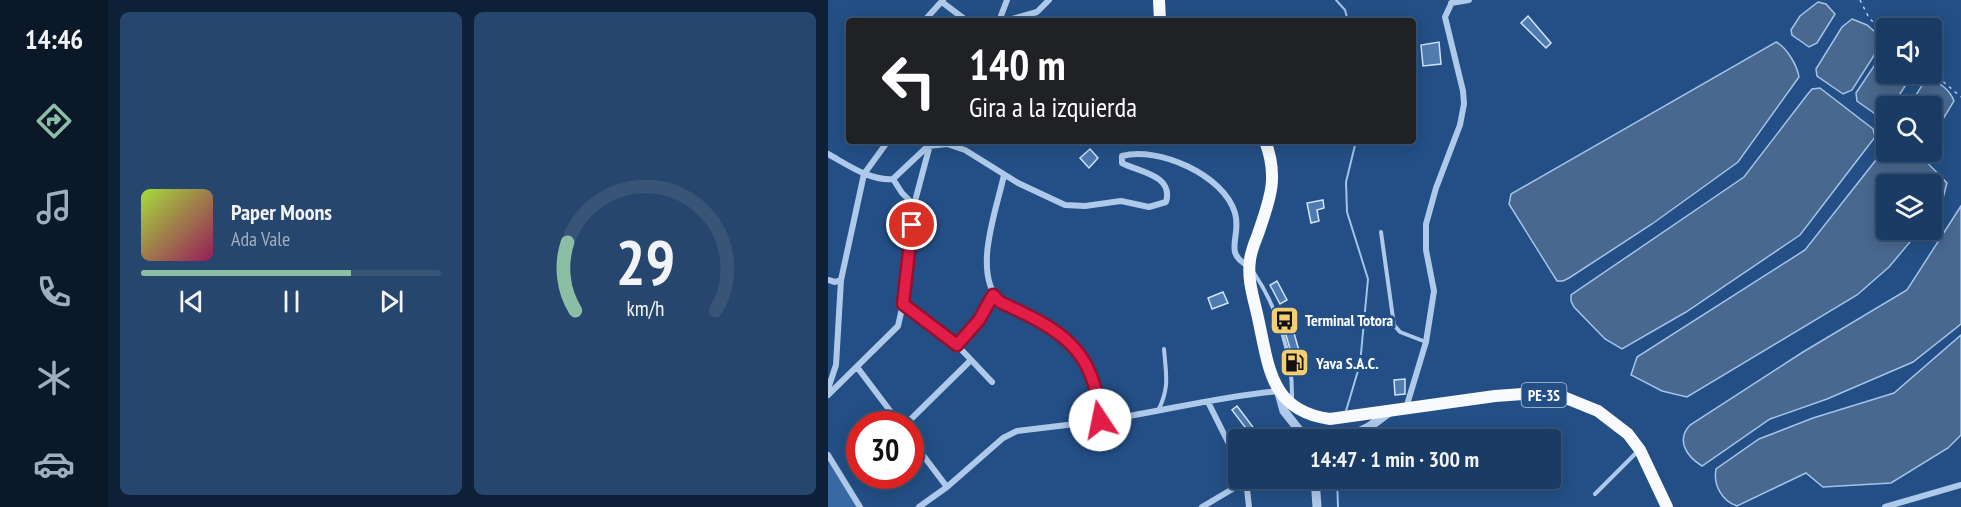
<!DOCTYPE html>
<html lang="es">
<head>
<meta charset="utf-8">
<style>
	:root { --surface:#1a3b64; --page:#27466d; --text:#f1f3f6; --muted:#9fadbf; --line:#385578; --accent:#8abfa5 }
	body { margin:0; font-family:"PT Sans Narrow",sans-serif; background:var(--page); color:var(--text); height:100vh; display:flex; flex-direction:column; font-size:22px; white-space:nowrap }
	* { box-sizing:border-box; margin:0 }
	p { font-size:20px; color:var(--muted) }
	.icon { flex:none; width:33px; height:33px; fill:none; stroke:currentColor; stroke-width:2; stroke-linecap:round; stroke-linejoin:round }
	.map { position:relative; flex:1; overflow:hidden }
	.details { display:flex; flex-direction:column; gap:12px; padding:12px; background:#0e2037; width:720px }
	.details>* { flex:none }
	.guide { position:absolute; left:18px; top:18px; width:570px; height:126px; border-radius:6px; box-shadow:0 3px 15px #0003,0 0 0 2px var(--line); background:#202124; color:#fff; overflow:hidden }
	.buttons { position:absolute; left:1048px; top:18px; display:grid; gap:12px }
	.buttons a { display:grid; place-items:center; width:66px; height:66px; border-radius:6px; background:var(--surface); box-shadow:0 3px 15px #0003,0 0 0 2px var(--line); font-size:30px }
	.speed { position:absolute; left:18px; top:411px; display:flex; gap:12px; font-size:30px; font-weight:700; text-align:center }
	.speed>* { display:grid; place-content:center; width:78px; height:78px; border-radius:50%; background:var(--surface); box-shadow:0 3px 15px #0003,0 0 0 2px var(--line); line-height:1 }
	.speed .limit { border:9px solid #d22; background:#fff; color:#111 }
	.pin { position:absolute; display:grid; place-items:center; width:51px; height:51px; color:#fff; margin:-26px; border:3px solid #fff; border-radius:50%; box-shadow:0 2px 6px #0007 }
	.me { position:absolute; width:66px; margin:-33px; rotate:349deg; stroke-linejoin:round; filter:drop-shadow(0 0 4px #0008) }
	.turn { display:flex; align-items:center; gap:21px; height:126px; padding:0 24px; font-size:27px }
	.turn .icon { width:78px; height:78px; stroke-width:2.5 }
	.turn b { display:block; font-size:42px; line-height:51px }
	.details .tile { flex:1; display:flex; flex-direction:column; justify-content:center; gap:9px; min-width:0; padding:0 21px; border-radius:9px; background:var(--page) }
	.details .dial { align-items:center; gap:0 }
	.dial svg { height:156px; overflow:visible; fill:none; stroke:var(--line); stroke-width:7; stroke-linecap:round; text-anchor:middle }
	.dial text { fill:var(--text); stroke:none }
	.song { display:flex; align-items:center; gap:18px }
	.cover { width:72px; height:72px; border-radius:9px; background:linear-gradient(135deg,hsl(80 70% 55%),hsl(330 70% 35%)) }
	.played { height:6px; border-radius:3px; background:linear-gradient(90deg,var(--accent) 70%,var(--line) 70%) }
	.keys { display:flex; justify-content:space-around; direction:ltr }
	.details .tiles { flex:1; display:grid; gap:12px; grid-template-columns:repeat(2,1fr) }
	.trip { position:absolute; left:400px; top:429px; width:333px; height:60px; border-radius:6px; background:var(--surface); box-shadow:0 3px 15px #0003,0 0 0 2px var(--line); font-weight:800; line-height:60px; text-align:center }
	main { display:flex; flex:1; min-height:0 }
	.tab-bar { display:flex; flex-direction:column; width:108px; justify-content:space-around; align-items:center; background:#0a1828; color:var(--muted) }
	.tab-bar .icon { width:42px; height:42px }
	.tab-bar .on { color:var(--accent) }
	.tab-bar b { font-size:27px; color:var(--text) }
	.map>svg:first-child { display:block }
</style>
</head>
<body>
<main>
<nav class="tab-bar">
<b>14:46</b>
<svg class="icon on" aria-label="directions" viewBox="0 0 24 24"><path d="M12 3l9 9-9 9-9-9zM9 14v-3h6M13 9l2 2-2 2"/></svg>
<svg class="icon" aria-label="music" viewBox="0 0 24 24"><path d="M9 18V5l10-2v13"/><circle cx="6" cy="18" r="3"/><circle cx="16" cy="16" r="3"/></svg>
<svg class="icon" aria-label="phone" viewBox="0 0 24 24"><path d="M5 4h4l2 5-3 2q2 4 5 5l2-3 5 2v4C11 20 4 13 5 4z"/></svg>
<svg class="icon" aria-label="climate" viewBox="0 0 24 24"><path d="M12 3v18M4 7l16 10M4 17L20 7"/></svg>
<svg class="icon" aria-label="car" viewBox="0 0 24 24"><path d="M5 17H2v-5l4-1 3-4h7l3 4 3 1v5h-3M9 17h6M6 11h13"/><circle cx="7" cy="17" r="2"/><circle cx="17" cy="17" r="2"/></svg>
</nav>
<section class="details">
<div class="tiles">
<div class="tile">
<div class="song"><i class="cover"></i><div><b>Paper Moons</b><p>Ada Vale</p></div></div>
<div class="played"></div>
<div class="keys"><svg class="icon" aria-label="previous" viewBox="0 0 24 24"><path d="M18 5L8 12l10 7zM5 5v14"/></svg><svg class="icon" aria-label="pause" viewBox="0 0 24 24"><path d="M8 5v14M16 5v14"/></svg><svg class="icon" aria-label="next" viewBox="0 0 24 24"><path d="M6 5l10 7-10 7zM19 5v14"/></svg></div>
</div>
<div class="tile dial"><svg viewBox="0 0 100 80">
<path d="M14 69A42 42 0 1 1 86 69"/>
<path d="M14 69A42 42 0 0 1 10 34" stroke="#8abfa5"/>
<text x="50" y="56" font-size="32" font-weight="700">29</text>
<text x="50" y="72" font-size="11">km/h</text>
</svg></div>
</div>
</section>
<div class="map">
<svg width="1133" height="507" viewBox="0 0 1133 507">
	<rect width="100%" height="100%" fill="#234f86"/>
	<!-- green -->
	<path fill="#3869a3" d="M 0,462 L 29,507 L 0,507 Z"/>
	<!-- water -->
	<path fill="#49688f" stroke="#a2c4ea" stroke-width="1.5" d="M 990,2 L 998,4 L 1007,14 L 989,43 L 981,47 L 964,35 L 963,30 L 972,16 Z
		M 1024,19 L 1039,25 L 1054,38 L 1054,43 L 1024,90 L 1015,94 L 989,76 L 988,69 L 1014,27 Z
		M 948,42 C 959,48 969,65 971,77 L 910,162 L 824,224 L 741,278 L 735,281 L 729,281 L 681,204 L 683,194 Z
		M 1058,48 L 1059,74 L 1085,74 L 1064,106 L 1059,106 L 1058,117 L 1053,118 L 1029,101 L 1028,93 Z
		M 1098,79 C 1110,80 1122,90 1126,101 L 1104,137 L 1104,106 L 1081,106 Z
		M 992,88 L 1045,129 L 1047,137 L 972,235 L 858,312 L 794,349 L 777,339 L 746,307 L 743,301 L 743,295 L 916,177 L 979,95 L 984,89 Z
		M 1059,146 L 1059,152 L 1089,152 L 1119,183 L 1114,202 L 1104,214 L 1104,184 L 1059,184 L 1059,230 L 1092,230 L 1061,267 L 1029,295 L 859,397 L 834,391 L 803,375 L 809,357 L 977,250 Z
		M 1133,206 L 1133,324 L 1085,362 L 999,399 L 942,419 L 874,466 C 858,456 848,440 862,425 L 975,352 L 1079,290 Z
		M 1133,335 L 1133,435 L 1120,448 L 1063,483 L 995,487 L 978,473 L 909,506 C 894,501 885,485 888,469 L 931,439 L 985,418 L 1066,393 Z"/>
	<g fill="none" stroke-linecap="round" stroke-linejoin="round">
		<!-- stream -->
		<path stroke="#a2c4ea" stroke-width="2" d="M 508,0 L 517,10 L 520,21
			M 518,411 L 532,364 L 540,279 L 519,212 L 518,182 L 528,141
			M 509,478 L 510,507"/>
	</g>
	<!-- building -->
	<path fill="#507bb0" stroke="#d2e3f7" stroke-width="1.5" d="M 700,16 L 723,43 L 718,48 L 693,23 Z
		M 611,42 L 613,64 L 595,66 L 593,45 Z
		M 262,149 L 270,158 L 261,168 L 252,158 Z
		M 495,200 L 496,208 L 489,210 L 491,221 L 483,223 L 479,203 Z
		M 449,281 L 459,300 L 452,304 L 442,285 Z
		M 395,292 L 400,303 L 384,309 L 380,298 Z
		M 462,319 L 472,354 L 464,356 L 454,321 Z
		M 577,379 L 577,394 L 567,395 L 566,380 Z
		M 409,406 L 425,427 L 420,431 L 404,410 Z"/>
	<g fill="none" stroke-linecap="round" stroke-linejoin="round">
		<!-- path -->
		<path stroke="#aec9e9" stroke-width="1.5" stroke-dasharray="3 4.5" stroke-linecap="butt" d="M 1032,0 L 1041,18 L 1059,35
			M 1104,72 L 1133,97"/>
		<!-- service -->
		<path stroke="#aec9e9" stroke-width="4" d="M 553,232 L 566,325 L 572,332 L 598,342
			M 426,273 C 450,309 465,356 464,399
			M 330,411 C 342,387 338,375 336,349
			M 767,494 L 809,452"/>
		<!-- minor -->
		<path stroke="#aec9e9" stroke-width="6" d="M 114,2 L 139,21
			M 623,3 L 641,0
			M 96,21 L 115,0
			M 171,21 L 179,0
			M 177,21 L 209,12 L 221,0
			M 0,154 C 20,165 42,181 65,179 L 100,146 L 119,144 L 137,150 L 190,183 L 237,205 L 257,206 L 293,201 L 321,207 L 338,202 C 346,175 311,172 294,163 L 294,156 C 330,146 396,175 407,213 C 414,237 394,253 421,266
			M 65,179 L 74,193 L 86,205
			M 0,280 L 7,282 L 13,280 L 36,174 L 60,141
			M 75,304 L 129,345 L 151,320 L 165,295
			M 129,345 L 164,382
			M 29,367 L 72,424
			M 0,389 L 8,365 L 13,280
			M 0,395 L 70,326 L 75,304 L 86,205 L 103,141
			M 380,402 L 411,464
			M 578,408 L 598,342 L 606,291 L 598,250 L 598,224 L 608,188 L 632,125 L 636,104 L 635,91 L 617,17 L 625,0
			M 272,421 C 332,412 391,396 451,391
			M 78,424 L 143,360
			M 82,438 L 119,487
			M 0,455 L 32,507
			M 418,479 L 421,507
			M 91,507 L 119,487 L 175,438 L 189,431 L 272,421 C 268,348 233,330 172,302 C 144,272 168,212 176,175
			M 374,507 L 423,478
			M 1057,507 L 1133,485"/>
		<!-- tertiary -->
		<path stroke="#aec9e9" stroke-width="9" d="M 451,393 L 456,411 L 479,440
			M 490,440 C 502,432 513,437 526,433 C 540,430 551,419 563,411
			M 487,478 L 489,507"/>
		<!-- trunk -->
		<path stroke="#f8fafe" stroke-width="12" d="M 331,0 L 332,21
			M 437,141 C 451,177 442,199 430,234 C 427,242 423,251 422,260 C 419,280 426,299 430,318 C 441,367 442,411 502,419 L 667,396 L 695,394 L 733,396 L 770,411 L 800,434 L 812,450 L 839,507"/>
	</g>
	<g fill="none" stroke-linecap="round" stroke-linejoin="round">
		<defs>
			<path id="route" d="M 84,225 L 75,304 L 129,345 L 151,320 L 165,295 L 172,302 C 233,330 267,348 272,420"/>
		</defs>
		<!-- route casing -->
		<use href="#route" stroke="#92132f" stroke-width="15"/>
		<!-- route -->
		<use href="#route" stroke="#e11d48" stroke-width="10"/>
	</g>
	<!-- icons -->
	<defs>
		<symbol id="bus-square" viewBox="-11 -11 22 22"><rect x="-9" y="-9" width="18" height="18" rx="4" fill="#f4ce71" stroke="#234f86"/><path d="M-5-6H5V4H4V6H2V4H-2V6H-4V4H-5ZM-3.5-4V0h7V-4ZM-3.5 1.2v1.5H-2V1.2ZM2 1.2v1.5H3.5V1.2Z" fill="#111"/></symbol>
		<symbol id="fuel-square" viewBox="-11 -11 22 22"><rect x="-9" y="-9" width="18" height="18" rx="4" fill="#f4ce71" stroke="#234f86"/><path d="M-5.5-6h7V0h2V4h1.3V-2.5L3-4.5l.8-.8L6-3V5H2.5V1h-1V6h-7ZM-4.2-4.7v3.2H.2V-4.7Z" fill="#111"/></symbol>
	</defs>
	<g fill-rule="evenodd">
		<use href="#bus-square" x="440" y="304" width="33" height="33"/>
		<use href="#fuel-square" x="450" y="346" width="33" height="33"/>
	</g>
	<g text-anchor="middle" dominant-baseline="central" stroke-width="6" stroke-linejoin="round" paint-order="stroke">
		<!-- shield labels -->
		<rect fill="#234f86" stroke="#bdcadb" stroke-width="1.5" x="693.5" y="383" width="45" height="24" rx="4.5"/>
		<g font-size="15" font-weight="bold" fill="#fff">
			<text x="716" y="395">PE-3S</text>
		</g>
		<!-- poi labels -->
		<g font-size="16" font-weight="bold" fill="#fff" stroke="#234f86" text-anchor="start">
			<text x="477" y="320">Terminal Totora</text>
			<text x="488" y="363">Yava S.A.C.</text>
		</g>
	</g>
</svg>
<div class="buttons">
<a><svg class="icon" aria-label="sound" viewBox="0 0 24 24"><path d="M4 9h4l5-4v14l-5-4H4zM17 9q2 3 0 6"/></svg></a>
<a><svg class="icon" aria-label="search" viewBox="0 0 24 24"><circle cx="10" cy="10" r="6"/><path d="M15 15l6 6"/></svg></a>
<a><svg class="icon" aria-label="layers" viewBox="0 0 24 24"><path d="M12 4l9 5-9 5-9-5zM3 14l9 5 9-5"/></svg></a>
</div>
<div class="speed"><div class="limit">30</div></div>
<div class="pin" style="left:84px;top:225px;background:#d93025"><svg class="icon" aria-label="arrive" viewBox="0 0 24 24"><path d="M6 21V4h12l-3 4 3 4H6"/></svg></div>
<svg class="me" style="left:272px;top:420px" viewBox="-20 -20 40 40"><circle r="19" fill="#fff"/><path d="M0-13L10 11 0 6-10 11z" fill="#e11d48"/></svg>
<div class="trip">14:47 · 1 min · 300 m</div>
<div class="guide">
<div class="turn"><svg class="icon" aria-label="left" viewBox="0 0 24 24"><path d="M17 20v-9H6M10 6l-5 5 5 5"/></svg><div><b>140 m</b>Gira a la izquierda</div></div>
</div>
</div>
</main>
</body>
</html>
